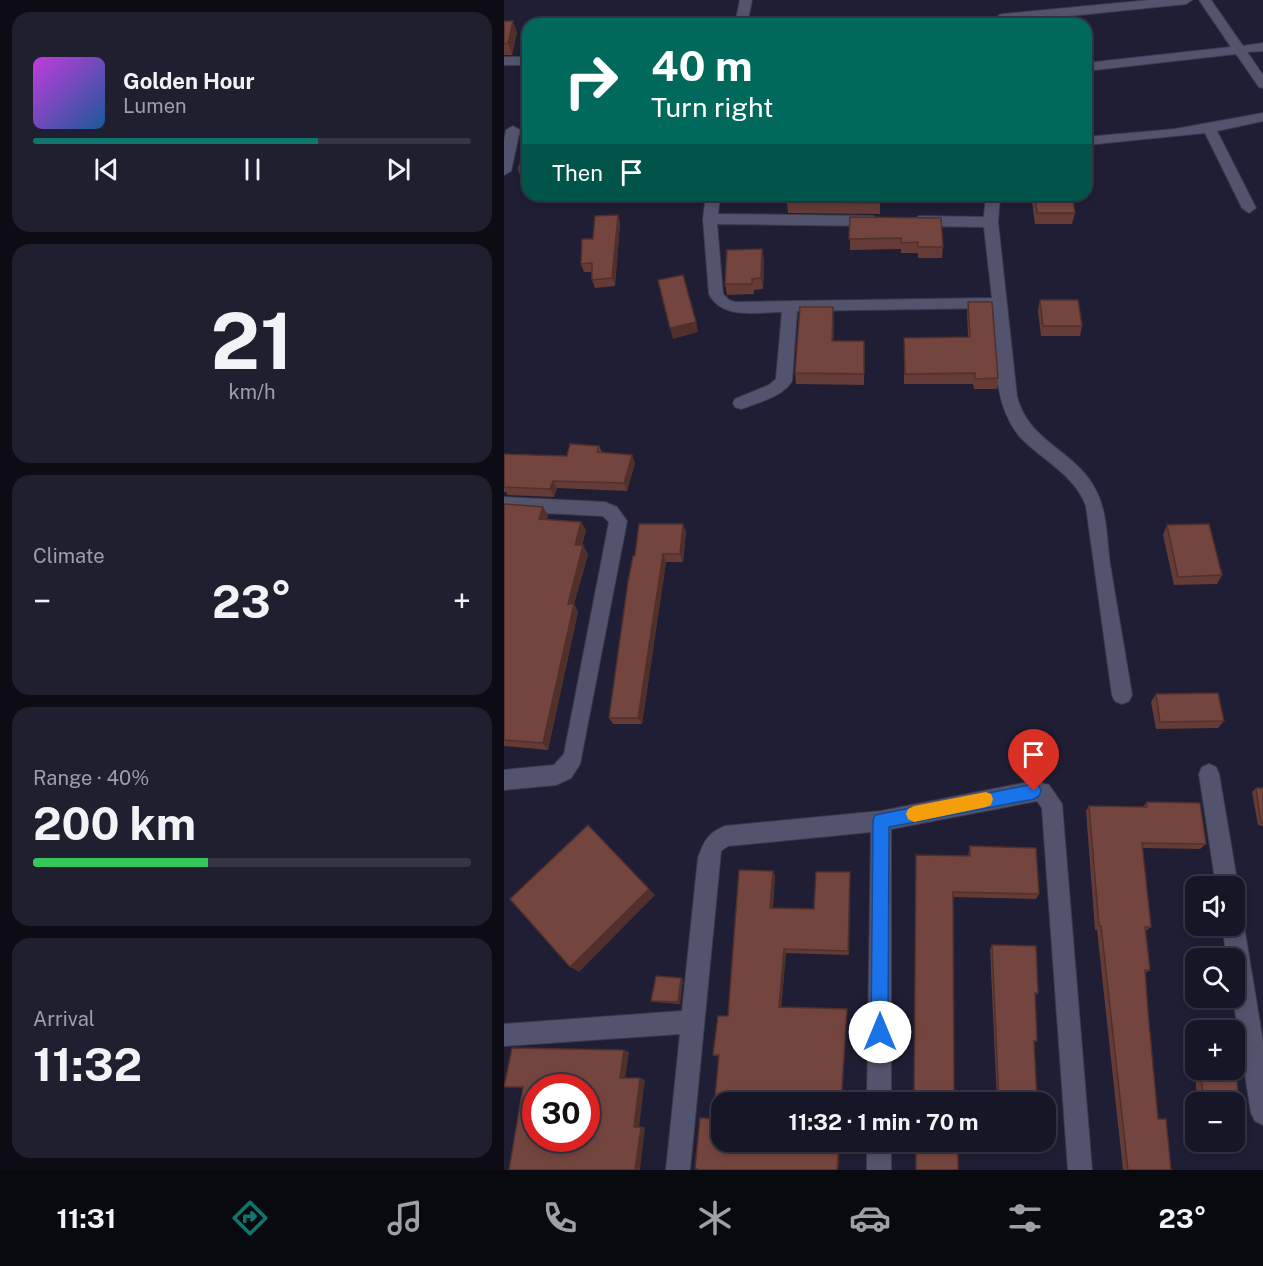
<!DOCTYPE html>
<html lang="en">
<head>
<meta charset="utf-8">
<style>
	:root { --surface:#171627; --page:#201f2f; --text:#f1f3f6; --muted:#9e9fa7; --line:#363544; --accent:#0f766e }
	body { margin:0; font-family:"Public Sans",sans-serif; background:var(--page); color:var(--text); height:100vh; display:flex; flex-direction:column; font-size:22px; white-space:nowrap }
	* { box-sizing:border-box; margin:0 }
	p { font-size:20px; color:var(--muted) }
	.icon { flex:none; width:33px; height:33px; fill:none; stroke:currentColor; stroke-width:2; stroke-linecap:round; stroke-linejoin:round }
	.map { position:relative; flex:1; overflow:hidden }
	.side { display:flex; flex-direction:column; gap:12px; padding:12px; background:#0d0c15; width:504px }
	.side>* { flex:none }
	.hud { position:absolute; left:18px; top:18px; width:570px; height:183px; border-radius:18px; box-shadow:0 3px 9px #0003,0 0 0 2px var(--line); background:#00695c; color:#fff; overflow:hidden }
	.buttons { position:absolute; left:681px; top:876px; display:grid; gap:12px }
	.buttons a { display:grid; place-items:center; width:60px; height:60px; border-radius:12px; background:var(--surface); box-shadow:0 3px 9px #0003,0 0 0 2px var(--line); font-size:30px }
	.speed { position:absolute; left:18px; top:1074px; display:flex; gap:12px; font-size:30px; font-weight:700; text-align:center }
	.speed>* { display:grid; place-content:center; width:78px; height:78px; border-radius:50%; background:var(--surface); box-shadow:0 3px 9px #0003,0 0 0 2px var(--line); line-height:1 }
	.speed .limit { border:9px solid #d22; background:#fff; color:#111 }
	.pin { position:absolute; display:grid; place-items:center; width:51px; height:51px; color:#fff; margin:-62px -26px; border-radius:50% 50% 50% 0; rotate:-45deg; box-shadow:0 0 6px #0007 }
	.pin .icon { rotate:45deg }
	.me { position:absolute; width:66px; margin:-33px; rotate:0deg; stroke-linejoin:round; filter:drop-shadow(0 0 4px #0008) }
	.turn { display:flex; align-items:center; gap:21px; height:126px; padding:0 30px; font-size:27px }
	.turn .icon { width:78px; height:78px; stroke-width:2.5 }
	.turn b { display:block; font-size:42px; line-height:51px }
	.then { display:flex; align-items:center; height:57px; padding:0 30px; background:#0003; gap:12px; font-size:22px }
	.big { font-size:45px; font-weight:700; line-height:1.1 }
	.side .card { flex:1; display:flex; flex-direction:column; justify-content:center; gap:9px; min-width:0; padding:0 21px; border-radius:18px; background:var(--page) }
	.side .dial { align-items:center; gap:0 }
	.dial b { font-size:78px; line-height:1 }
	.song { display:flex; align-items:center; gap:18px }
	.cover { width:72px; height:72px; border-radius:9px; background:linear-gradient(135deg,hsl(290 70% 55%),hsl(210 70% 35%)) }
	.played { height:6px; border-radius:3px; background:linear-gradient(90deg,var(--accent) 65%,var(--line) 65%) }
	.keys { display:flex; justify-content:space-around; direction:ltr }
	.heat { display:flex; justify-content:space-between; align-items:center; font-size:33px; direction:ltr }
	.charge { height:9px; border-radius:4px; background:linear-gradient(90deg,#34c759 40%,var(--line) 0) }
	.trip { position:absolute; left:207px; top:1092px; width:345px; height:60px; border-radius:18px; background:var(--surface); box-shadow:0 3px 9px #0003,0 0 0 2px var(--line); font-weight:700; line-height:60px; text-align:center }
	.tab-bar { display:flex; height:96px; justify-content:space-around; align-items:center; background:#090910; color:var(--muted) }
	.tab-bar .icon { width:42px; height:42px }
	.tab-bar .on { color:var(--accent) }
	.tab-bar b { font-size:27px; color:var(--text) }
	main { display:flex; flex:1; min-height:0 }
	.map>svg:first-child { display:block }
</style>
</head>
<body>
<main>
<section class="side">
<div class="card">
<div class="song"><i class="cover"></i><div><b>Golden Hour</b><p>Lumen</p></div></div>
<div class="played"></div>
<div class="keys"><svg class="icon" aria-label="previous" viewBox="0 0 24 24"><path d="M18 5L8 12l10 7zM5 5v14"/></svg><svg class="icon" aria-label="pause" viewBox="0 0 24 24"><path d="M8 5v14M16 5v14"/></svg><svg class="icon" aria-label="next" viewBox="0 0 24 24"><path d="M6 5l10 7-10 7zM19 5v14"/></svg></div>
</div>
<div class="card dial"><b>21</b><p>km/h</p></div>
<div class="card"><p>Climate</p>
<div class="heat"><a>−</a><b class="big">23°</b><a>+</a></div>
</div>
<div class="card"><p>Range · 40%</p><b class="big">200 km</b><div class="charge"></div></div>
<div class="card"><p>Arrival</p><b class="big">11:32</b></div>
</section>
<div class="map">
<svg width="759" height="1170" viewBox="0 0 759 1170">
	<rect width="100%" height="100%" fill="#1f1e34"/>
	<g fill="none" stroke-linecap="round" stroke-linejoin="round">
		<defs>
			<path id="minor" d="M 236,0 L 248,0 L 243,24 L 231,24 Z
				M 646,0 L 688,0 L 682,4 L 487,24 L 495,15 L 499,14 Z
				M 695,0 L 707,0 L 739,46 L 759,43 L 759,51 L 743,52 L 759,75 L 759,88 L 755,87 L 732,54 L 582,71 L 582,63 L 727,47 Z
				M 95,18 L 177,20 L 183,24 L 90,24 L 91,19 Z
				M 0,57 L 24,57 L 24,65 L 0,65 Z
				M 759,113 L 759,121 L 713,131 L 752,208 L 745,213 L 738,208 L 701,133 L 582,145 L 582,137 L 671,129 Z
				M 9,126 L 16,130 L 7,171 L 0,175 L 0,141 L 2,130 Z
				M 202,195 L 216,195 L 214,214 L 369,216 L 376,221 L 369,226 L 213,224 L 219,294 L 225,300 L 231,302 L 488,298 L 480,227 L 415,226 L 408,221 L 415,216 L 480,217 L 482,195 L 496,195 L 494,222 L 513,397 C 525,441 567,449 589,485 C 604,510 602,536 606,564 C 613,608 621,651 628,695 L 625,701 L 618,704 L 611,701 L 608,695 L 582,506 C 571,475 538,460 516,437 C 487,403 492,350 489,308 L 293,311 L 288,381 C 279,396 258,401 243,407 L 237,409 L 231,407 L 229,403 L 231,399 L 265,385 L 272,379 L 278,312 C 253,312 218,320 205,294 L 199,219 Z
				M 0,497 L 101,502 L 113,507 L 123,521 L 76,764 L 67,778 L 52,785 L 0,790 L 0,770 L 50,765 L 60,754 L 105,522 L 99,516 L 0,511 Z
				M 705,764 L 712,767 L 715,774 L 734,886 L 730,894 L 730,886 L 712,886 L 695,774 L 698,767 Z
				M 530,781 L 545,785 L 558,804 L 588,1170 L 564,1170 L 538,808 L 533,801 L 387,829 L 387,1102 L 363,1102 L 367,832 L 224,846 L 217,851 L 186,1170 L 162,1170 L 176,1034 L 0,1046 L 0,1024 L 178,1011 L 194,858 C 200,841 204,833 221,826 L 377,811 Z
				M 730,916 L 737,918 L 740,926 L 759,1042 L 759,1125 L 751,1121 L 747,1113 L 729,998 L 730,958 L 723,958 L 718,926 L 730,926 Z
				M 363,1142 L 387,1142 L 387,1170 L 363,1170 Z"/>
		</defs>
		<!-- minor casing -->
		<use href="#minor" stroke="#3b3a4d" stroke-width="2"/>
		<!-- minor -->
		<use href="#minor" fill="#53536d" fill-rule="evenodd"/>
	</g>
	<!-- wall -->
	<path fill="#643b36" d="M 0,21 L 13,32 L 8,55 L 0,55 Z
		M 24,144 L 24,180 L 18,180 L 14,169 Z
		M 376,195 L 376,214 L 284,213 L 283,202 Z
		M 527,195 L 568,195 L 571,213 L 568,224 L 531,224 Z
		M 114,215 L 116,223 L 111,286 L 91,288 L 88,280 L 88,272 L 80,272 L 77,264 L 89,239 Z
		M 346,217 L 439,247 L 438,258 L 414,258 L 414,253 L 397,253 L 397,249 L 346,250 Z
		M 258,249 L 260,260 L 259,289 L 250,290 L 250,294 L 223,295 L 221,284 Z
		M 536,300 L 578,326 L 576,336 L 537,336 L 534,311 Z
		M 464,302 L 494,378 L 493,389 L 470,389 L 469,384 L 400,384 L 400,338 L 464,337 L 463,312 Z
		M 330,318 L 329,341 L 360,341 L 360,385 L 292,384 L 291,373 Z
		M 95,446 L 98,452 L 131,463 L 123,491 L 53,488 L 50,497 L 3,495 L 2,492 L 0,492 L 0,454 L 63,456 Z
		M 0,504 L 39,507 L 44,515 L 43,520 L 77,522 L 82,530 L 78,545 L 84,554 L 70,604 L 74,612 L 44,750 L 0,746 Z
		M 179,524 L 182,532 L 179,562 L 162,562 L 138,724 L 109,724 L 105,718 L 131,556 Z
		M 663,525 L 718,575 L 713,584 L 670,585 L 659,535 Z
		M 652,694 L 720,721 L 714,728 L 652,729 L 647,702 Z
		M 752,788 L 759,788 L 759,826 L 754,825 L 748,792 Z
		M 643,802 L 702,844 L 696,849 L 638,848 L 647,927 L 642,931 L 646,970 L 641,973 L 644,1012 L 654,1119 L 667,1170 L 619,1170 L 593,930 L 591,930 L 582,811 L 585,806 L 639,807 Z
		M 466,846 L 535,894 L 532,899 L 449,897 L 450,1095 L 453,1102 L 410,1102 L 412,855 L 464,856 Z
		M 269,871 L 271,876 L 269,908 L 310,909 L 346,877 L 345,955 L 282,953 L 277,1008 L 343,1009 L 343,1011 L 218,1142 L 336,1142 L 334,1170 L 194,1170 L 209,1119 L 215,1057 L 209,1055 L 224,1016 Z
		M 488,945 L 534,993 L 531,996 L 533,1041 L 530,1042 L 533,1102 L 493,1102 L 486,949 Z
		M 179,979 L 176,1004 L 150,1002 L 147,1001 Z
		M 691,1070 L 702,1070 L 732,1072 L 737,1123 L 730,1124 L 730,1102 L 693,1102 Z"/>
	<!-- shaded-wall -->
	<path fill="#51302c" d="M 9,21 L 13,32 L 8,55 L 4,43 Z
		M 114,215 L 116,223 L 111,286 L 108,278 Z
		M 258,249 L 260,260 L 259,289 L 257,278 Z
		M 329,307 L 330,318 L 329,351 L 328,341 Z
		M 192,322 L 194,332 L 169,339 L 166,328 Z
		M 128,455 L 131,463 L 123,491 L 120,483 Z
		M 49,481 L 53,488 L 50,497 L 46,489 Z
		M 39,507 L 44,515 L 40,528 L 35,519 Z
		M 77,522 L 82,530 L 75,553 L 71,545 Z
		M 179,524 L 182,532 L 179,562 L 176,554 Z
		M 79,545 L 84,554 L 70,604 L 74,612 L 44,750 L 39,743 L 64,604 Z
		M 159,554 L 162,562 L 138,724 L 134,718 Z
		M 269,871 L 271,876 L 268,912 L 266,908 Z
		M 346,872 L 346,877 L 345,955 L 344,951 Z
		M 145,889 L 151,895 L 75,972 L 66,967 Z
		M 280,949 L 282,953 L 277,1010 L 275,1007 Z
		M 177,978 L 179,979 L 176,1004 L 174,1002 Z
		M 343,1009 L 343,1011 L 338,1102 L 337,1102 Z
		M 120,1050 L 125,1052 L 121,1079 L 116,1078 Z
		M 136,1078 L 141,1080 L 135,1127 L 130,1127 Z
		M 137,1127 L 141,1127 L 136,1170 L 131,1170 Z
		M 335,1142 L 336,1142 L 334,1170 L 333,1170 Z"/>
	<!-- building -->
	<path fill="#74453f" stroke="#51302c" stroke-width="1.5" fill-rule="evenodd" d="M 0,21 L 9,21 L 4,43 L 0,44 Z
		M 24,144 L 24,169 L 14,169 Z
		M 284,195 L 376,195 L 376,203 L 283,202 Z
		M 531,195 L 568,195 L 571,213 L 533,213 Z
		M 114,215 L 108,278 L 88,280 L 88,263 L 77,264 L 78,239 L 89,239 L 91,216 Z
		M 346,217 L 437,218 L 439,247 L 414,247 L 414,242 L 397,243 L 397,238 L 345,239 Z
		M 258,249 L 257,278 L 248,279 L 248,284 L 221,284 L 223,250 Z
		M 179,275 L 192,322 L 166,328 L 154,280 Z
		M 536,300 L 574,300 L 578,326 L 539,326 Z
		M 464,302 L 488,302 L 494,378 L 471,379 L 471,373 L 401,374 L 400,338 L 466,337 Z
		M 296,307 L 329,307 L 328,341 L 360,341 L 360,374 L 291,373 Z
		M 66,444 L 95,446 L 93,452 L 128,455 L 120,483 L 49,481 L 46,489 L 0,487 L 0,454 L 63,456 Z
		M 0,504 L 39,507 L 35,519 L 77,522 L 71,545 L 79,545 L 64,604 L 70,604 L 39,743 L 0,740 Z
		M 135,524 L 179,524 L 176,554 L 159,554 L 134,718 L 105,718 L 124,582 L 129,556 L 131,556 Z
		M 705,524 L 718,575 L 674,577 L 663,525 Z
		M 714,693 L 720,721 L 656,722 L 652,694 Z
		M 752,788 L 759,788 L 759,823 L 757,823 Z
		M 643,802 L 696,803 L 702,844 L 638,843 L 647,927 L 641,927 L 646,970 L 641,970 L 644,1012 L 654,1119 L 662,1119 L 667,1170 L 624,1170 L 597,926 L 595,926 L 585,806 L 643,807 Z
		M 84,825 L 145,889 L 66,967 L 6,899 Z
		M 466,846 L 532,848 L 535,894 L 449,892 L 450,1095 L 453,1095 L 453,1102 L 410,1102 L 412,855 L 466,856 Z
		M 235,870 L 269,871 L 266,908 L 310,909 L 312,872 L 346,872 L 344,951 L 280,949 L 275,1007 L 343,1009 L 337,1102 L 218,1102 L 218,1142 L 335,1142 L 333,1170 L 194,1170 L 194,1169 L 191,1169 L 196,1118 L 209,1119 L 215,1055 L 209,1055 L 214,1016 L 224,1016 Z
		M 488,945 L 532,946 L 534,993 L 531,993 L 533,1041 L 530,1041 L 533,1102 L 495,1102 Z
		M 152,976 L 177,978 L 174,1002 L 147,1001 Z
		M 8,1048 L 120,1050 L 116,1078 L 136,1078 L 130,1127 L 137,1127 L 131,1170 L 5,1170 L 19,1087 L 0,1087 ZM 32,1088 L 82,1088 L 82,1138 L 32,1138 Z
		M 697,1070 L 732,1072 L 737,1123 L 730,1123 L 730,1102 L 699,1102 Z
		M 410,1142 L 454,1142 L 454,1170 L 412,1170 L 412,1142 Z
		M 497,1142 L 534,1142 L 534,1146 L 497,1145 Z"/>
	<!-- route -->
	<path fill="#1a73e8" stroke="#114b97" stroke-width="1.5" d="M 530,784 L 535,786 L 537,791 L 535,796 L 530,799 L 385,827 L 384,1032 L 382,1038 L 376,1041 L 369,1038 L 367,1032 L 369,821 L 371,815 Z"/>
	<!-- slow -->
	<path fill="#f59e0b" d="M 482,792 L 487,794 L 489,799 L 487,805 L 482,807 L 410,822 L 404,819 L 402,814 L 404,809 L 410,806 Z"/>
</svg>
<div class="buttons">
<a><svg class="icon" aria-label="sound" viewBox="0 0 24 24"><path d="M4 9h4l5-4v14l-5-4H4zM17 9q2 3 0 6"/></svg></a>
<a><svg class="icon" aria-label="search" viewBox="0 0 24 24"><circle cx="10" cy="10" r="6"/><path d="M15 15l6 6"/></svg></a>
<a>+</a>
<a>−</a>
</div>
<div class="speed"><div class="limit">30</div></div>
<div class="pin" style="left:530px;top:791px;background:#d93025"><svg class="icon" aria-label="arrive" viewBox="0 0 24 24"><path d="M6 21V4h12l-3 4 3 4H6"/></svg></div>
<svg class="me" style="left:376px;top:1032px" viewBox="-20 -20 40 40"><circle r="19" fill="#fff"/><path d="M0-13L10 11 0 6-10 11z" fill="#1a73e8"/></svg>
<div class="trip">11:32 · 1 min · 70 m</div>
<div class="hud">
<div class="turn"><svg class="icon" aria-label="right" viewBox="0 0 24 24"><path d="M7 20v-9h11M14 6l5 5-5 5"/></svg><div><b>40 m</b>Turn right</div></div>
<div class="then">Then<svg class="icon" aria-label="arrive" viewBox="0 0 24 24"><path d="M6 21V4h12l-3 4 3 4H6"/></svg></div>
</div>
</div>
</main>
<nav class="tab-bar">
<b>11:31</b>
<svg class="icon on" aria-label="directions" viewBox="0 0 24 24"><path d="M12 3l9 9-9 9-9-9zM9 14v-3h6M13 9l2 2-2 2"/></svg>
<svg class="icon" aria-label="music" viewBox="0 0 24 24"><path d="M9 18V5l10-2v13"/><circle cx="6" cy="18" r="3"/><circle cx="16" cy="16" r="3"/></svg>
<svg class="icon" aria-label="phone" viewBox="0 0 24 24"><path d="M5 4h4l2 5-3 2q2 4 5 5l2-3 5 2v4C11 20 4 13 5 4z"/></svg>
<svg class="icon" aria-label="climate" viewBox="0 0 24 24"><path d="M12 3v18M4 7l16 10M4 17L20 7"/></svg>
<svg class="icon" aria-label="car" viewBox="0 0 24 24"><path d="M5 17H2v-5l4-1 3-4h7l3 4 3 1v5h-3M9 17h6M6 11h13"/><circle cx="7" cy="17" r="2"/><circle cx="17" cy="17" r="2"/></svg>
<svg class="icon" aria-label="filters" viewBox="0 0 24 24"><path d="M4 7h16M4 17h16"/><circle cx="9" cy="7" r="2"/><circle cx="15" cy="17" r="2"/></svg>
<b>23°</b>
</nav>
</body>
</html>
